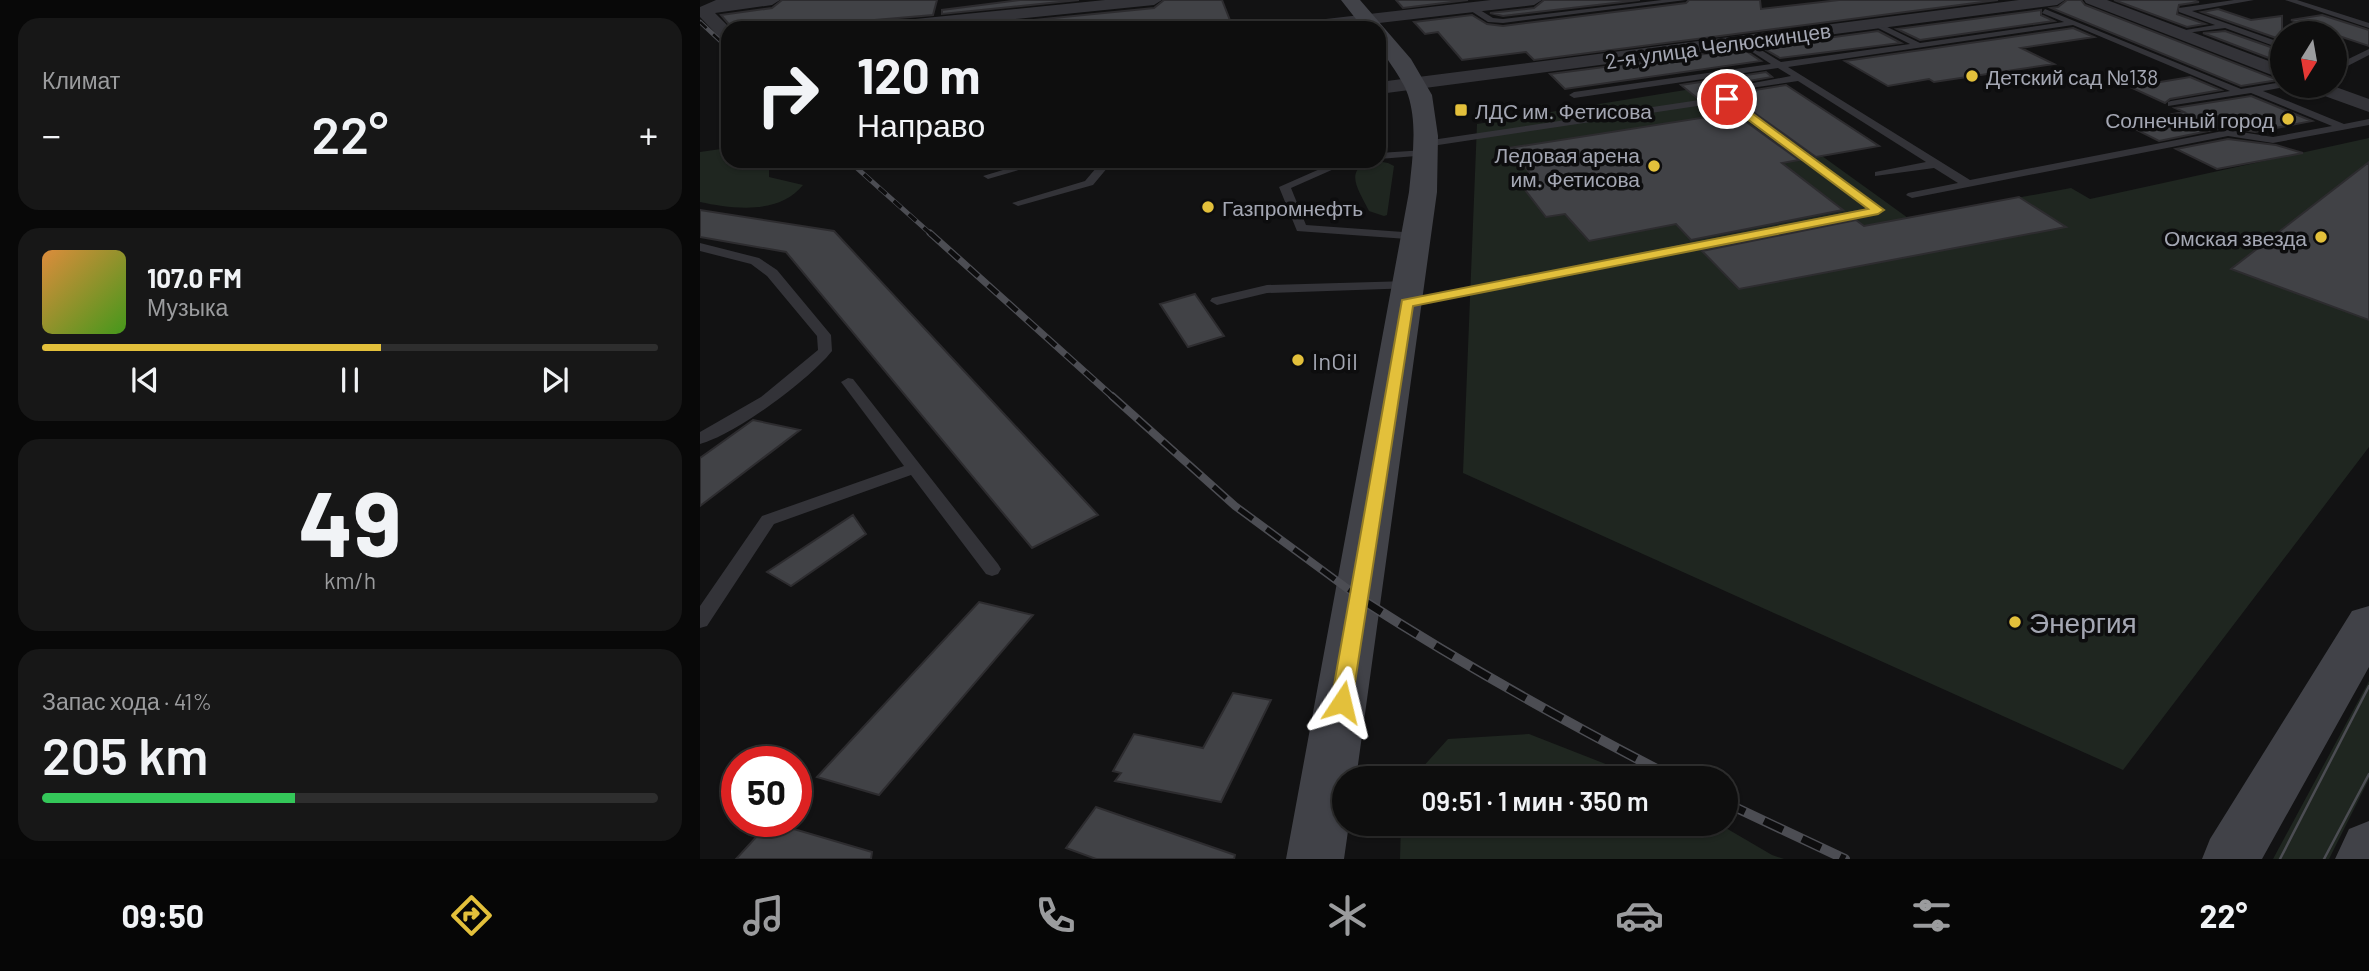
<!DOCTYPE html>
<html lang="ru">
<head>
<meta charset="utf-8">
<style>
	:root { --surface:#0e0e0e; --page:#171717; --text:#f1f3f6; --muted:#9b9c9e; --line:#2e2e2e; --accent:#e3c03b }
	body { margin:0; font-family:Barlow,sans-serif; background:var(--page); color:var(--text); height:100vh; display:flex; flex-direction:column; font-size:26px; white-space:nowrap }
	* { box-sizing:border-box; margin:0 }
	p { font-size:23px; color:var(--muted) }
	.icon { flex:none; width:38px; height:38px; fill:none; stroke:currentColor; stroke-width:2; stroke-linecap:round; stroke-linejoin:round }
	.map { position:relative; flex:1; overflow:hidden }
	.side { display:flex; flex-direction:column; gap:18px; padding:18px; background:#080808; width:700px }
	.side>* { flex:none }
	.top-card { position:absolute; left:21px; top:21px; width:665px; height:147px; border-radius:21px; box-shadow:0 2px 5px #0004,0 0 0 2px var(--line); background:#0e0e0e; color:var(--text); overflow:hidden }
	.needle { width:46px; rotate:191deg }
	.tools { position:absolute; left:1570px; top:21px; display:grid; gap:14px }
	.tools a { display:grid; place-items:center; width:77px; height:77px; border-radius:50%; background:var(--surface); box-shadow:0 2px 5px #0004,0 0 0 2px var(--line); font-size:35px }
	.speed { position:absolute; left:21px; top:746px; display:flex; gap:14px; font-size:35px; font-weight:700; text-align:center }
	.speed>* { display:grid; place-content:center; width:91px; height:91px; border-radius:50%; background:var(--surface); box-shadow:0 2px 5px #0004,0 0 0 2px var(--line); line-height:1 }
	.speed .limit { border:10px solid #d22; background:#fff; color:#111 }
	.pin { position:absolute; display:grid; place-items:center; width:60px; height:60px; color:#fff; margin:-30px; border:4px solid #fff; border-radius:50%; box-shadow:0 2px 7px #0007 }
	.me { position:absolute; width:77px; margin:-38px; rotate:10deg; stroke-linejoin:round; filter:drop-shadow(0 0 5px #0008) }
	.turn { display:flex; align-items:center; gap:24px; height:147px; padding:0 21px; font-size:32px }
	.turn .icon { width:91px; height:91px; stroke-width:2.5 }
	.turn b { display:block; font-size:49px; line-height:60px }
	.big { font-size:52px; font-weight:600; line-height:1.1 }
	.side .card { flex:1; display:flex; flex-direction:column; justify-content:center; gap:10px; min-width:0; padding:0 24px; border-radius:21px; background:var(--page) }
	.side .dial { align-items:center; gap:0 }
	.dial b { font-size:91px; line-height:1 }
	.song { display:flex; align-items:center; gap:21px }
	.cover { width:84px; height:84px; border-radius:10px; background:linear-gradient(135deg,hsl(30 70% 55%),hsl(100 70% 35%)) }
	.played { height:7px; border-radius:4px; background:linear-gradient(90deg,var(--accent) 55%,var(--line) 55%) }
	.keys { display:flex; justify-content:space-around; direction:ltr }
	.heat { display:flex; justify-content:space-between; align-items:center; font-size:38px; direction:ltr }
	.charge { height:10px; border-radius:5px; background:linear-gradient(90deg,#34c759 41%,var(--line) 0) }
	.trip { position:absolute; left:632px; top:766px; width:406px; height:70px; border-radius:35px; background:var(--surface); box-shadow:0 2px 5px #0004,0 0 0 2px var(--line); font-weight:600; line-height:70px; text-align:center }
	.tab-bar { display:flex; height:112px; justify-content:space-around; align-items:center; background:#060606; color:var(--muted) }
	.tab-bar .icon { width:49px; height:49px }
	.tab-bar .selected { color:var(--accent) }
	.tab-bar b { font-size:32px; color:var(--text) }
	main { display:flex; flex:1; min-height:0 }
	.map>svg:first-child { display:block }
</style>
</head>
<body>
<main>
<section class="side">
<div class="card"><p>Климат</p>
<div class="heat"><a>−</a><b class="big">22°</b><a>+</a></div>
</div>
<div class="card">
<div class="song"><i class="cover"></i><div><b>107.0 FM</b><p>Музыка</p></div></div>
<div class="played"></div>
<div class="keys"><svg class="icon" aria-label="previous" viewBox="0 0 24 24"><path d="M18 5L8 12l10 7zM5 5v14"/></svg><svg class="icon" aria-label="pause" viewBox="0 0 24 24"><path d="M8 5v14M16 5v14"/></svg><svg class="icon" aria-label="next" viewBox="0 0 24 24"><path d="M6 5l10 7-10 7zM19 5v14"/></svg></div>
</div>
<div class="card dial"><b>49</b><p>km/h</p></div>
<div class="card"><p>Запас хода · 41%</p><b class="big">205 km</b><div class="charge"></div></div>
</section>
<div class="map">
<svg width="1669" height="859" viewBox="0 0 1669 859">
	<rect width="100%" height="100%" fill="#121213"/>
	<!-- green -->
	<path fill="#1f2620" d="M 1022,84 L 1208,218 L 1371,188 L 1390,199 L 1669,138 L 1669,447 L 1423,770 L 763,473 L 777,124 Z
		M 28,148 L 28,161 L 69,161 L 69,177 L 103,185 C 79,215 33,209 0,202 L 0,152 Z
		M 677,161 L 688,163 L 694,166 L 687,215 L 684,216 L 669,211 C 658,189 641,167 677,161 Z
		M 1669,681 L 1669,779 L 1629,859 L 1573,859 Z
		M 829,734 L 944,779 L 712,779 L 748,739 Z
		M 701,824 L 1019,824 L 1072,855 L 1084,859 L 700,859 Z"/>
	<!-- building -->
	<path fill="#414246" stroke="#2d2c2f" stroke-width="2" d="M 82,0 L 237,0 L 233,15 L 175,20 L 164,28 L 32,28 L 21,15 L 72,8 Z
		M 320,0 L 379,0 L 242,14 L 242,10 Z
		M 464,0 L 522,0 L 533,28 L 394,28 L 394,20 L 314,28 L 252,28 L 454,8 Z
		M 696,0 L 768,0 L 703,8 Z
		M 844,0 L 940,0 L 803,16 L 790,13 L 834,8 Z
		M 989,0 L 1060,0 L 1061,9 L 1139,0 L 1298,0 L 834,60 L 826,52 L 762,60 L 738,32 L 725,34 L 714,22 L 772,15 L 787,24 L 803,26 L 986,3 Z
		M 1367,0 L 1381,0 L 1385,5 L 1578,80 L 1541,86 L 1351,8 L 1358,7 Z
		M 1414,0 L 1492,0 L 1499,2 L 1479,5 L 1477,14 L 1505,24 L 1487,27 Z
		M 1518,9 L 1551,20 L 1582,16 L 1582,40 L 1502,12 Z
		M 1341,10 L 1341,15 L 1354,21 L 1220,40 L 1197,29 Z
		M 1622,15 L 1669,30 L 1669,46 L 1591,20 Z
		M 1373,28 L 1394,37 L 1321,48 L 1354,64 L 1234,82 L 1229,79 L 1188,86 L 1145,61 Z
		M 1178,31 L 1201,43 L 1080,58 L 1061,47 Z
		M 1525,31 L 1582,51 L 1582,63 L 1503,33 Z
		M 1043,49 L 1061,61 L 865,89 L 850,74 Z
		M 1066,72 L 1072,77 L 1032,84 L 1029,88 L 1037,93 L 1086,85 L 1179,146 L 1116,157 L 1028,94 L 997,98 L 981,85 Z
		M 1490,77 L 1521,90 L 1470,99 L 1465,103 L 1430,87 Z
		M 1551,96 L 1612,121 L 1555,132 L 1528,127 L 1459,141 L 1423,123 L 1484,112 L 1475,108 Z
		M 1023,105 L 1099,160 L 1082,163 L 1143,210 L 991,240 L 976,224 L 889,241 L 865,214 L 846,217 L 822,186 L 839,184 L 809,148 L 1020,115 L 1009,107 Z
		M 1528,139 L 1576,145 L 1603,153 L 1517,169 L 1476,149 Z
		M 1669,162 L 1669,320 L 1531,269 Z
		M 1319,197 L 1366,227 L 1039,289 L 1002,251 L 1156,220 L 1164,226 Z
		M 0,210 L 134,231 L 398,515 L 332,548 L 86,252 L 0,237 Z
		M 495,294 L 524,336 L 488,347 L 460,304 Z
		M 53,420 L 100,430 L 0,506 L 0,458 Z
		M 153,515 L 166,534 L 91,586 L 67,572 Z
		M 279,602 L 333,615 L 179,795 L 117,777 Z
		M 533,693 L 571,700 L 521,802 L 415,781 L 421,773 L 413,771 L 434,734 L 503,748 Z
		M 396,807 L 535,855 L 534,859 L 396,859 L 366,848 Z
		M 70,822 L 172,852 L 171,859 L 36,859 Z"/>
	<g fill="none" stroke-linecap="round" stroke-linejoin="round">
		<!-- lane -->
		<path fill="#333338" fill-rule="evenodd" d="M 962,0 L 986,0 L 803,23 L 788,22 L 765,7 L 772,5 L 793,18 L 803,19 Z
			M 1534,0 L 1554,0 L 1492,11 L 1582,43 L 1582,49 L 1525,28 L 1478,34 L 1474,32 L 1515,25 L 1479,12 L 1479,8 Z
			M 1585,0 L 1597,0 L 1669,23 L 1669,28 Z
			M 1345,9 L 1541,89 L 1582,82 L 1582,86 L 1585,87 L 1563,91 L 1644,124 L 1669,119 L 1669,125 L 1573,143 L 1528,136 L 1212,198 L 1206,195 L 1208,193 L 1258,183 L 1234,168 L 1175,176 L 1175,172 L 1226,162 L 1098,81 L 1037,90 L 1032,87 L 1091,76 L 1078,68 L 874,98 L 869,95 L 874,92 L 1071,64 L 1040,44 L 1040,40 L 1043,39 L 1081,62 L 1210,44 L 1174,26 L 1177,22 L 1220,43 L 1364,22 L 1342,13 ZM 1373,25 L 1530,91 L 1471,101 L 1468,102 L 1468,106 L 1551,93 L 1632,126 L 1573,137 L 1528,130 L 1270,180 L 1088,67 Z
			M 1669,49 L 1669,55 L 1634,73 L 1634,66 Z
			M 1026,96 L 1182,208 L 1182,212 L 707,307 L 700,303 L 707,299 L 1168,208 L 1024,102 L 725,147 L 720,144 L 725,141 Z
			M 725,150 L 729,151 L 729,155 L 679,159 L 679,153 Z
			M 333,161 L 350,161 L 288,179 L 283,176 Z
			M 402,161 L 413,161 L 393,185 L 318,206 L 312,203 L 385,181 Z
			M 638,161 L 652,161 L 591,188 L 606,225 L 717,233 L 721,234 L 721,240 L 597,231 L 579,187 Z
			M 0,243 L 59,258 L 77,270 L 131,335 L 132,351 C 109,380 35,435 0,444 L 0,432 L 61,397 L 118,350 L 117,336 L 67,276 L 51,264 L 0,251 Z
			M 709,281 L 714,282 L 714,288 L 567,293 L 517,305 L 510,301 L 512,298 L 567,285 Z
			M 148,378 L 153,379 L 298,564 L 301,569 L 298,574 L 292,576 L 286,574 L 211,475 L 74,524 L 7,626 L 0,628 L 0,606 L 62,516 L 204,466 L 141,382 Z"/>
		<!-- street -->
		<path fill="#333338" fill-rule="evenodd" d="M 16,0 L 80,0 L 72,5 L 15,13 L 30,28 L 28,41 L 22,40 L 0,17 L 0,7 Z
			M 405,0 L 462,0 L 454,5 L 226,28 L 166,28 L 175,23 Z
			M 791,0 L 842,0 L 834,5 L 636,28 L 582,28 L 591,23 Z
			M 1319,0 L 1365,0 L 1357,5 L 679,94 L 679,82 Z
			M 1384,0 L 1407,0 L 1582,66 L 1582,79 L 1386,3 Z
			M 1605,86 L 1633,86 L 1669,99 L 1669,112 L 1608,90 Z"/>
		<!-- secondary -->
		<path fill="#414248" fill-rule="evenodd" d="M 641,0 L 660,0 L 711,59 L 732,95 L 738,136 L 737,192 L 656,779 L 644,779 L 644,824 L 649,824 L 644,859 L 586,859 L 709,192 C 712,160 718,126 708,95 C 703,78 681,53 679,44 C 678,39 679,33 679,28 L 663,28 Z
			M 1669,606 L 1669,667 L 1562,859 L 1502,859 L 1510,839 L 1652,611 Z
			M 1669,821 L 1669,859 L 1635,859 L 1649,829 Z"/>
		<!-- tram -->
		<path stroke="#4c4d53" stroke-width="2.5" d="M 1580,859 L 1669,686
			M 1624,859 L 1669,774"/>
		<defs>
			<path id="rail-far4" d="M 0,22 L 28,48"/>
			<path id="rail-far3" d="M 149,161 L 232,235"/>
			<path id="rail-far2" d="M 230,233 L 414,398"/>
			<path id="rail-far1" d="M 412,396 L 535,506 L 667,603"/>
			<path id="rail" d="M 664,601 C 765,666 869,724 976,779
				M 1026,803 L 1145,859"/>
		</defs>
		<!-- rail-far4 casing -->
		<use href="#rail-far4" stroke="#4c4d53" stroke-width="4.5"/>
		<!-- rail-far3 casing -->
		<use href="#rail-far3" stroke="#4c4d53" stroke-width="5"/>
		<!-- rail-far2 casing -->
		<use href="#rail-far2" stroke="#4c4d53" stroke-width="7"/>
		<!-- rail-far1 casing -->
		<use href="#rail-far1" stroke="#4c4d53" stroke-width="8"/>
		<!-- rail casing -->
		<use href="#rail" stroke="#4c4d53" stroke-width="10"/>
		<!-- rail-far4 -->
		<use href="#rail-far4" stroke="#0d0d0e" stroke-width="2.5" stroke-dasharray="9" stroke-linecap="butt"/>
		<!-- rail-far3 -->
		<use href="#rail-far3" stroke="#0d0d0e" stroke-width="3.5" stroke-dasharray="10" stroke-linecap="butt"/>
		<!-- rail-far2 -->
		<use href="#rail-far2" stroke="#0d0d0e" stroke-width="4.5" stroke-dasharray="13" stroke-linecap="butt"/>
		<!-- rail-far1 -->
		<use href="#rail-far1" stroke="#0d0d0e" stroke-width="5" stroke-dasharray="17" stroke-linecap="butt"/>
		<!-- rail -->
		<use href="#rail" stroke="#0d0d0e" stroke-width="7" stroke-dasharray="21" stroke-linecap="butt"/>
	</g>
	<!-- route -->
	<path fill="#e3c03b" stroke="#947d26" stroke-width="2" d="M 1023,97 L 1030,97 L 1184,210 L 1178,214 L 713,306 L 652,702 L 649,708 L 642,711 L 634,708 L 631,702 L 702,300 L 1168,209 L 1023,101 Z"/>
	<!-- markers -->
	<g fill="#e3c03b" stroke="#0d0d0e" stroke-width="2.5">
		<circle cx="1272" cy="76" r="7"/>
		<rect x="754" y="103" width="14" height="14" rx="3.5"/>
		<circle cx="1588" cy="119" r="7"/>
		<circle cx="954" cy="166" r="7"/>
		<circle cx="508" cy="207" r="7"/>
		<circle cx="1621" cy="237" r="7"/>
		<circle cx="598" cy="360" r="7"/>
		<circle cx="1315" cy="622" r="7"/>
	</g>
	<g text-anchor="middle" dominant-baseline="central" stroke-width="7" stroke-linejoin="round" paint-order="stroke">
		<!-- far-street labels -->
		<g font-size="21" fill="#a4a7b3" stroke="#0d0d0e">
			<text transform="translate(1018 45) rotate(-8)">2-я улица Челюскинцев</text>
		</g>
		<!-- far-poi labels -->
		<g font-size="21" fill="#a4a7b3" stroke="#0d0d0e" text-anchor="start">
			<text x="1286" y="76">Детский сад №138</text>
			<text x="775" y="110">ЛДС им. Фетисова</text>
			<text x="1574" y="119" text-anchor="end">Солнечный город</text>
			<text x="940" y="154" text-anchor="end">Ледовая арена<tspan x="940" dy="24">им. Фетисова</tspan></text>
			<text x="522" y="207">Газпромнефть</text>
			<text x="1607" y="237" text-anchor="end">Омская звезда</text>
		</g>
		<!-- poi labels -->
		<g font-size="24" fill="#a4a7b3" stroke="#0d0d0e" text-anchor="start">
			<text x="612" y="360">InOil</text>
		</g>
		<!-- near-poi labels -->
		<g font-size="28" fill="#a4a7b3" stroke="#0d0d0e" text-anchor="start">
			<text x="1329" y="622">Энергия</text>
		</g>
	</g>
</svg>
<div class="tools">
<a><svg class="needle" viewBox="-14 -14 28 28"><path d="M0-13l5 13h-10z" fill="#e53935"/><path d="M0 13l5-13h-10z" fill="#9b9c9e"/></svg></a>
</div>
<div class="speed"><div class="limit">50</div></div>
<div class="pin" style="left:1027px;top:99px;background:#d93025"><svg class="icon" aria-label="arrive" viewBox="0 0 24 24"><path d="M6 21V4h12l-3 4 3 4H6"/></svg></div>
<svg class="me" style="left:642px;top:702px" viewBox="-20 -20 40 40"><path d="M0-17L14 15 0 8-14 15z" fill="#e3c03b" stroke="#fff" stroke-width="4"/></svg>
<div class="trip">09:51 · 1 мин · 350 m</div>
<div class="top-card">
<div class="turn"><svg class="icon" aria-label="right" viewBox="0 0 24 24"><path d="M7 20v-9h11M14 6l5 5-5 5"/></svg><div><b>120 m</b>Направо</div></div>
</div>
</div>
</main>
<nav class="tab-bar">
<b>09:50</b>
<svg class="icon selected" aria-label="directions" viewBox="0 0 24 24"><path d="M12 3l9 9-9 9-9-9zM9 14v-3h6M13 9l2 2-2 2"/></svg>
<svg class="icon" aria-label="music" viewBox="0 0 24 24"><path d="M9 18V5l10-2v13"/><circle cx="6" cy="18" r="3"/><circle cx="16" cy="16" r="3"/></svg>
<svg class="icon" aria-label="phone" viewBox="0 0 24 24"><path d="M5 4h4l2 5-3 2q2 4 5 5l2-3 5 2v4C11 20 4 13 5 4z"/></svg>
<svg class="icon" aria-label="climate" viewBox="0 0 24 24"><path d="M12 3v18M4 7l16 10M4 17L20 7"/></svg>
<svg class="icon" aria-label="car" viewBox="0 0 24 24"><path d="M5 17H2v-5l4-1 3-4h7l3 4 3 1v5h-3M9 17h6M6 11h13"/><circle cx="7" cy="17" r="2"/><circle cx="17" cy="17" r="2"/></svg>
<svg class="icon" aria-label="filters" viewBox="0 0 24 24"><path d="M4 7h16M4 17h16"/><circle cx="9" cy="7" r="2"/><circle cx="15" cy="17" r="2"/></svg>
<b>22°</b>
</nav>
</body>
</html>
